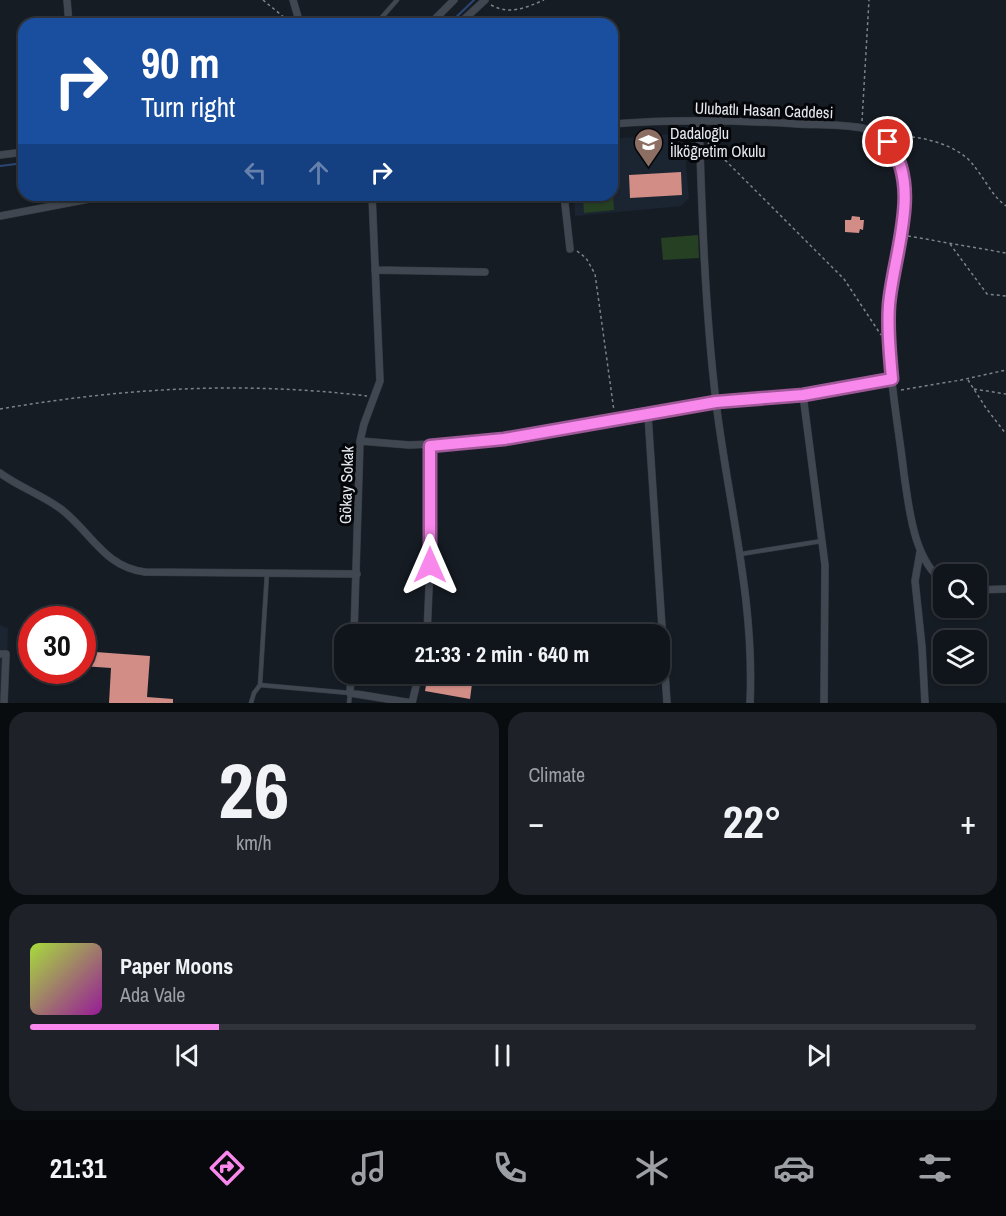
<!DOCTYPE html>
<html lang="en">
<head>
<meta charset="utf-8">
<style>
	:root { --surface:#10151b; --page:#1e2228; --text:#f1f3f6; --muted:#9c9fa3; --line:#30343a; --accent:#f888eb }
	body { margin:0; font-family:"Archivo Narrow",sans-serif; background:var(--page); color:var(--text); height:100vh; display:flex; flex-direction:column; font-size:22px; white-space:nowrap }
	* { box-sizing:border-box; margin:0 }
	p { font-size:20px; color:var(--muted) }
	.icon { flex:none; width:33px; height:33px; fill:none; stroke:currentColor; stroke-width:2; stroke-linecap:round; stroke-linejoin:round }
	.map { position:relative; height:703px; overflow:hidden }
	.side { display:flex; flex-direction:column; gap:9px; padding:9px; background:#090c0f; flex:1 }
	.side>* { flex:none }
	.hud { position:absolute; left:18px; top:18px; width:600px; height:183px; border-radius:18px; box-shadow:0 2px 4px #0004,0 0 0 2px var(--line); background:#1a4fa0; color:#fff; overflow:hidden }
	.controls { position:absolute; left:933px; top:564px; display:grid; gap:12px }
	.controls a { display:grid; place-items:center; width:54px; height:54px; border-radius:12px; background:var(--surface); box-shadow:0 2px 4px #0004,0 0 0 2px var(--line); font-size:30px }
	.speed { position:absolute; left:18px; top:606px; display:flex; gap:12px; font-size:30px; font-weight:700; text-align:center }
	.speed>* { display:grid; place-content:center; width:78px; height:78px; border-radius:50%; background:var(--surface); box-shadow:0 2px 4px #0004,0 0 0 2px var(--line); line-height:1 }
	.speed .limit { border:9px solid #d22; background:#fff; color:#111 }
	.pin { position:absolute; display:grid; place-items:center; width:51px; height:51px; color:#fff; margin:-26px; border:3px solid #fff; border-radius:50%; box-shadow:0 2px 6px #0007 }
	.me { position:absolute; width:66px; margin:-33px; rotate:0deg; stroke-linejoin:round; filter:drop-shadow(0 0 4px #0008) }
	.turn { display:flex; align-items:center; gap:21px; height:126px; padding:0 24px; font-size:27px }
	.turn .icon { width:78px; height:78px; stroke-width:2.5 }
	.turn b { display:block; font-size:42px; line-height:51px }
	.lanes { display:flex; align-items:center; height:57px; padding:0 24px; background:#0003; justify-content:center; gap:30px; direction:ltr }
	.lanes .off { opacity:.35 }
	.big { font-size:45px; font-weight:800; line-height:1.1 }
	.side .tile { flex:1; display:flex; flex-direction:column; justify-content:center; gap:9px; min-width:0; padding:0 21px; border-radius:18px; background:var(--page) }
	.side .dial { align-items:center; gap:0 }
	.dial b { font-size:78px; line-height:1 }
	.song { display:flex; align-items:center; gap:18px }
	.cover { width:72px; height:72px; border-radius:9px; background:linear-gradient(135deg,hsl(80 70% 55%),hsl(300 70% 35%)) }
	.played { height:6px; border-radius:3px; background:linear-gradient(90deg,var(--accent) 20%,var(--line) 20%) }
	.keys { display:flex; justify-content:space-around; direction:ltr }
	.heat { display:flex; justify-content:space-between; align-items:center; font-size:33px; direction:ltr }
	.side .tiles { flex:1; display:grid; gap:9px; grid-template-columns:1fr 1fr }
	.tile:last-child { grid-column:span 2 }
	.trip { position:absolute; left:334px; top:624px; width:336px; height:60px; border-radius:18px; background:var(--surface); box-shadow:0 2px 4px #0004,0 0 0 2px var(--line); font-weight:800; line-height:60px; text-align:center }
	.tab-bar { display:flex; height:96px; justify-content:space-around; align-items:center; background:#06080b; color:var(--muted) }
	.tab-bar .icon { width:42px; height:42px }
	.tab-bar .selected { color:var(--accent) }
	.tab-bar b { font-size:27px; color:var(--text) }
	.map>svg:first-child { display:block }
</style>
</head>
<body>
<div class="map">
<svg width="1006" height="703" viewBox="0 0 1006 703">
	<rect width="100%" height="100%" fill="#161c24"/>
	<!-- built -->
	<path fill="#1b2431" d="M 683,133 L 689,198 L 681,206 L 575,216 L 574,195 L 612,195 L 612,139 Z
		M 0,625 L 8,628 L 6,703 L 0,703 Z"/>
	<!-- green -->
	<path fill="#264023" d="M 613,195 L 614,210 L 584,213 L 583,198 Z
		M 698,235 L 699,258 L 663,260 L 661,238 Z"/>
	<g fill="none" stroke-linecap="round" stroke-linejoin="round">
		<!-- stream -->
		<path stroke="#2b4674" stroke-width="2" d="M 449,24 L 474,0
			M 0,166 L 24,163"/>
	</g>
	<!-- building -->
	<path fill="#d18d86" d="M 681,172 L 682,195 L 630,198 L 629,175 Z
		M 852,216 L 860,217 L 860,220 L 864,220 L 863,230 L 860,229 L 859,233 L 845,232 L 845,220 L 851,220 Z
		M 82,651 L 150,656 L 147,697 L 173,699 L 173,703 L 109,703 L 111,668 L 82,666 Z
		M 428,674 L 456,674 L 473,676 L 470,699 L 425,691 Z"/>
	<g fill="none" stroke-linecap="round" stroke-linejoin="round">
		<defs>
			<path id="lane" d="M 376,24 L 397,0
				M 741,554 L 822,541
				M 260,685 L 350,693 L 349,703
				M 251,703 L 254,693 L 260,685 L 267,573"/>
			<path id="street" d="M 67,0 L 69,24
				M 293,0 L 300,24
				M 430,24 L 454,0
				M 459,24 L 485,0
				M 699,121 C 702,215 705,309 716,402 C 728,503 755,600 750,703
				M 612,124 C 674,119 736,120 798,124 C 819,125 841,124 862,128 C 872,130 882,136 889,144 C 897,152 899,162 901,173 C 902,181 905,191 905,199 C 906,230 894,259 891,289 C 883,351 897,413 904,474 C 909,509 914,561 944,582
				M 0,155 L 24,152
				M 564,195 L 570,249
				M 0,216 L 110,195
				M 375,270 L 485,272
				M 803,395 L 825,565 L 824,703
				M 648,415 L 667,703
				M 360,441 L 409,445 L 481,442 L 563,430 L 716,402 L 803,395 L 892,379
				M 0,473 C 19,487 42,495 61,509 C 91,532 104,567 145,572 L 357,574
				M 920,552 L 915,581 L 922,647 L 925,703
				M 976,590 L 1006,589
				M 354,634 L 360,441 L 364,424 L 380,381 L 372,195
				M 427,634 L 430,565 L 430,445
				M 0,654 L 6,654 L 4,703
				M 351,674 L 350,693 L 412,703
				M 412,703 L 419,674"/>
		</defs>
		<!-- lane casing -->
		<use href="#lane" stroke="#35383f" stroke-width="5"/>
		<!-- street casing -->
		<use href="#street" stroke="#35383f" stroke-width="8"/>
		<!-- path -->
		<path stroke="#7d8289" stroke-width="1.5" stroke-dasharray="3 3" stroke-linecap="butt" d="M 263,0 L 291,23
			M 491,5 C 510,15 525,8 544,0
			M 862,121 L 869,0
			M 894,137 C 918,134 960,145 974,166 C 985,179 992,196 1006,206
			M 708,143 L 844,279 L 881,335
			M 908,236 L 1006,253
			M 950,244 L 987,294 L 1006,296
			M 577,251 L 586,258 L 595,274 L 614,411
			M 968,380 L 986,408 L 1006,434
			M 974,389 L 1006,394
			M 901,390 L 961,380 L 1006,370
			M 0,409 C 125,388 241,381 367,396"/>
		<!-- lane -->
		<use href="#lane" stroke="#404750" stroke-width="4"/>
		<!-- street -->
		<use href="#street" stroke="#404750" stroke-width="7"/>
	</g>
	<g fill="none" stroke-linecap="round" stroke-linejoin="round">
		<defs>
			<path id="route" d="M 430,565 L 430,446 L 504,439 L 716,402 L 803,395 L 892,379 C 890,354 887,330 889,305 C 893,255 923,186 888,142"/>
		</defs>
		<!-- route casing -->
		<use href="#route" stroke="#a15899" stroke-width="15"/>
		<!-- route -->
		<use href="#route" stroke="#f888eb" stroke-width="10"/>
	</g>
	<!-- icons -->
	<defs>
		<symbol id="school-pin" viewBox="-11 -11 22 30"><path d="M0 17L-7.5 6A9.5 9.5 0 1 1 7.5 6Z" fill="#8d6e63" stroke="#050609"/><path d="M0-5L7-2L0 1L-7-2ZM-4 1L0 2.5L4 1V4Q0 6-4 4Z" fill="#fff"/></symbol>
	</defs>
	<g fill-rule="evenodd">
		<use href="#school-pin" x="632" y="126" width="33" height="45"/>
	</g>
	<g text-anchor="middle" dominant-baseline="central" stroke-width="6" stroke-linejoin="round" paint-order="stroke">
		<!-- street labels -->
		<g font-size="16" fill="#e5e9ef" stroke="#050609">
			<text transform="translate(764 110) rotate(2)">Ulubatlı Hasan Caddesi</text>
			<text transform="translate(346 485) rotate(-88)">Gökay Sokak</text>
		</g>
		<!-- poi labels -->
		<g font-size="16" fill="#e5e9ef" stroke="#050609" text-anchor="start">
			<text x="670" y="133">Dadaloğlu<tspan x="670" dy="18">İlköğretim Okulu</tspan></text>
		</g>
	</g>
</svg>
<div class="controls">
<a><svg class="icon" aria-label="search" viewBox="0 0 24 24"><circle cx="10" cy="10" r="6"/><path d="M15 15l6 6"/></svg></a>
<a><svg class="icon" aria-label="layers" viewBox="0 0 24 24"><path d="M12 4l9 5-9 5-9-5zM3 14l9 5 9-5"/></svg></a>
</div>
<div class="speed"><div class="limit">30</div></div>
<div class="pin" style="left:888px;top:142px;background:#d93025"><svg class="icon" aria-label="arrive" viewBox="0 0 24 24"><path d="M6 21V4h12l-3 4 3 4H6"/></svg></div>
<svg class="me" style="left:430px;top:565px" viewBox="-20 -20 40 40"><path d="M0-17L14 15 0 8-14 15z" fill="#f888eb" stroke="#fff" stroke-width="4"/></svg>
<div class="trip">21:33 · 2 min · 640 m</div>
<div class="hud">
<div class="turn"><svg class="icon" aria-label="right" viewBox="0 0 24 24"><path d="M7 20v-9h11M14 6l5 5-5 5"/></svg><div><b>90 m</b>Turn right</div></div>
<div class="lanes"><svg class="icon off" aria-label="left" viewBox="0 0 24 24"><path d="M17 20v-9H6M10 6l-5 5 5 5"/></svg><svg class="icon off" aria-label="ahead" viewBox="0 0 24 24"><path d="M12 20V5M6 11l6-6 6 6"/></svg><svg class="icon" aria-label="right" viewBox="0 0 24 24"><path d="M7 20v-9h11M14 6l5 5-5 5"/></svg></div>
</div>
</div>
<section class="side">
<div class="tiles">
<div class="tile dial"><b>26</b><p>km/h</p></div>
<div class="tile"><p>Climate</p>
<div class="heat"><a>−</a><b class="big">22°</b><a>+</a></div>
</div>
<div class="tile">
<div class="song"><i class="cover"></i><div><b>Paper Moons</b><p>Ada Vale</p></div></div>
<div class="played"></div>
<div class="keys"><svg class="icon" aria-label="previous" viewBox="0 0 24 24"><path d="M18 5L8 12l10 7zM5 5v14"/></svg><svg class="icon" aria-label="pause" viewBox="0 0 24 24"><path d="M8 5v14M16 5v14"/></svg><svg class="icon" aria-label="next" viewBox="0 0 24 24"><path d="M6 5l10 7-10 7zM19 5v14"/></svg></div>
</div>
</div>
</section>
<nav class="tab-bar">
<b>21:31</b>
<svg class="icon selected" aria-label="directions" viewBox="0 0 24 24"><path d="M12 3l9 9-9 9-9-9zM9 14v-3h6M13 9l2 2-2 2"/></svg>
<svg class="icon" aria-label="music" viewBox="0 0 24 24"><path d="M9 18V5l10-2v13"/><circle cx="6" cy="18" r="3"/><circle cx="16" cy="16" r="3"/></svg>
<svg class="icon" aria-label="phone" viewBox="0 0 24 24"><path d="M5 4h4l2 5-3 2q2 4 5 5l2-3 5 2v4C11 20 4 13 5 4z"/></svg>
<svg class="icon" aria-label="climate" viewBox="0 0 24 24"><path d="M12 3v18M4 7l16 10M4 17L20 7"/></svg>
<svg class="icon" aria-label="car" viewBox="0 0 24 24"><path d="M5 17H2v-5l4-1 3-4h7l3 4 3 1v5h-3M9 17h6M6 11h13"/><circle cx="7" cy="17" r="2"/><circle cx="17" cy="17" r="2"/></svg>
<svg class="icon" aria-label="filters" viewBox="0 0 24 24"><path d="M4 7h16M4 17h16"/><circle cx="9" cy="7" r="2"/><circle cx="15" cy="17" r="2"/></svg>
</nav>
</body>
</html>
